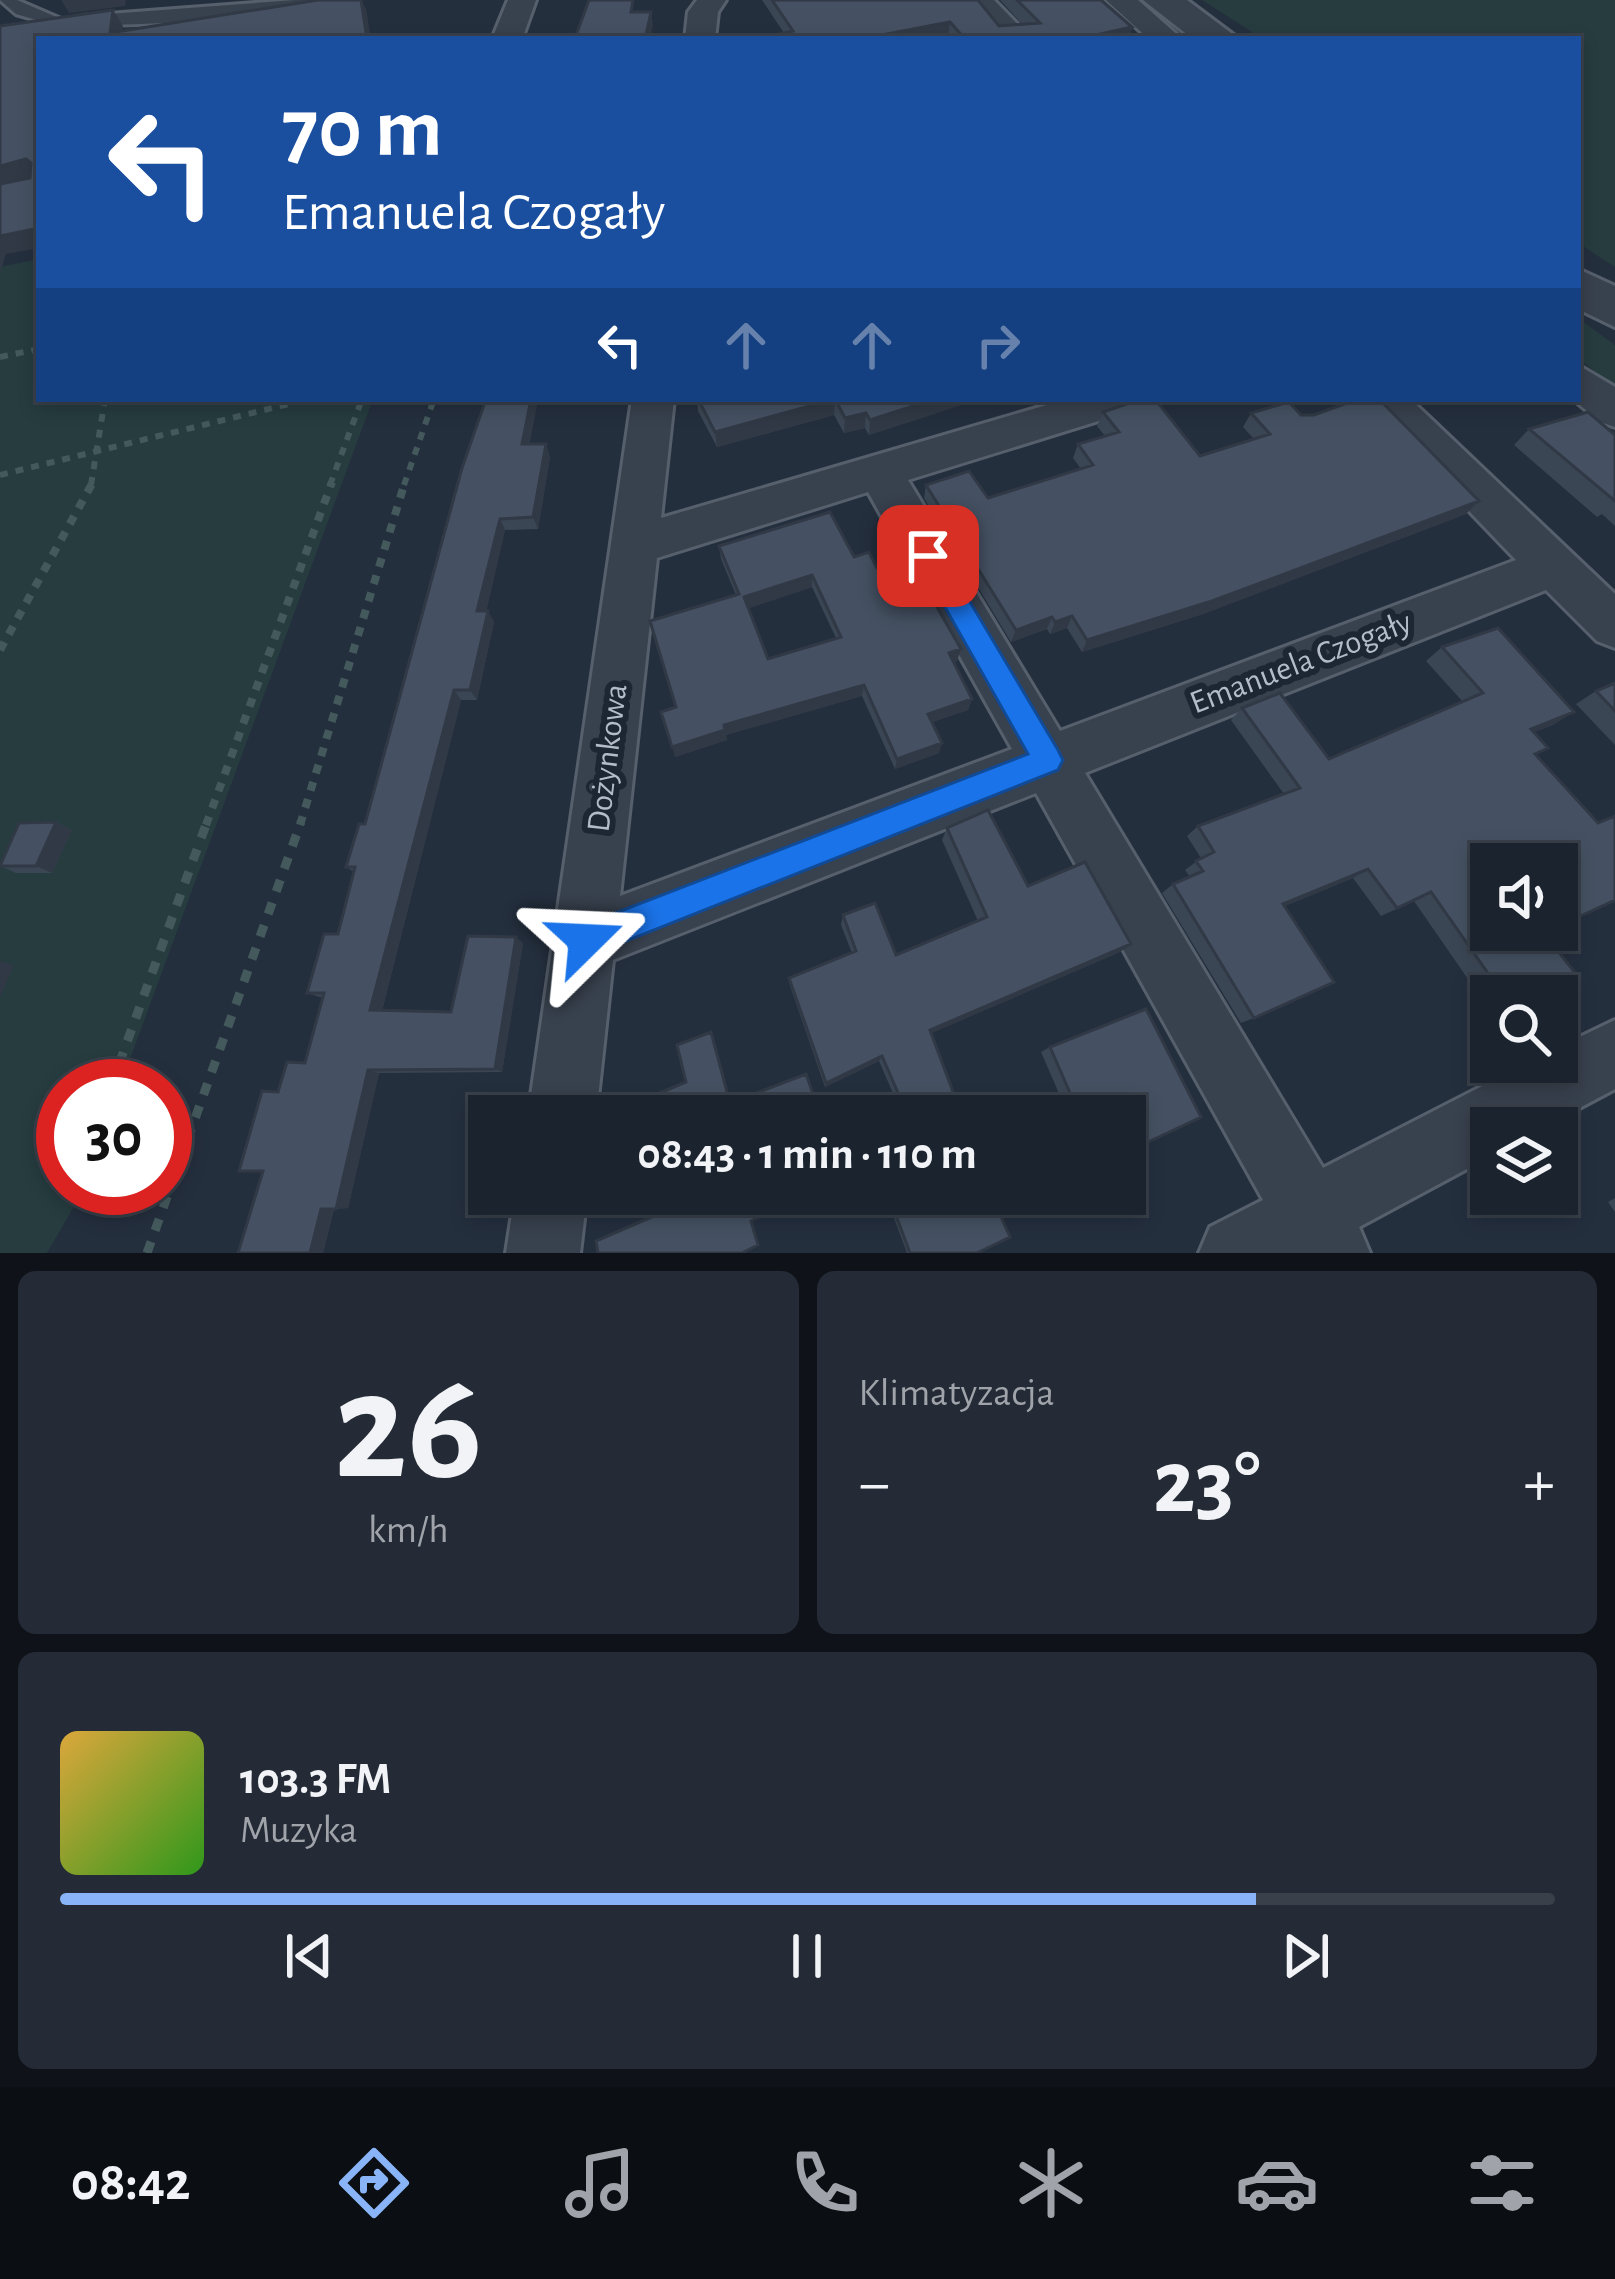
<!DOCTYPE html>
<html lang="pl">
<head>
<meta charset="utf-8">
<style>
	:root { --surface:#1b232e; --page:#242b36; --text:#f1f3f6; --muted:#a0a4aa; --line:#39404a; --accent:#8ab4f8 }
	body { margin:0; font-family:"Alegreya Sans",sans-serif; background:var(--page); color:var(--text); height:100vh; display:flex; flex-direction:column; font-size:45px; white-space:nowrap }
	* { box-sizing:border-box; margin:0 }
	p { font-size:39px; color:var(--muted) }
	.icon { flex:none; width:66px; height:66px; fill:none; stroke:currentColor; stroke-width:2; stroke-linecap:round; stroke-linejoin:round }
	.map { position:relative; height:1253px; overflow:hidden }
	.panel { display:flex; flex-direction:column; gap:18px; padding:18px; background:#0f1319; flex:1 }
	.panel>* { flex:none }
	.top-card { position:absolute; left:36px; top:36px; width:1545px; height:366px; border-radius:0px; box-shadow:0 6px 18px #0003,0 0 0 3px var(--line); background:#1a4fa0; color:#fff; overflow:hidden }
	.fabs { position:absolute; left:1470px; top:843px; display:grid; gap:24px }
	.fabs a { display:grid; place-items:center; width:108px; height:108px; border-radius:0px; background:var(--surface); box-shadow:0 6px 18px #0003,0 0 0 3px var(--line); font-size:60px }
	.speed { position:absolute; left:36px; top:1059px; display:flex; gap:24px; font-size:60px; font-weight:700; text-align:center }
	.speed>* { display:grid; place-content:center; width:156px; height:156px; border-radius:50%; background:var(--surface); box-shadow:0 6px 18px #0003,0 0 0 3px var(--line); line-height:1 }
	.speed .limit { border:18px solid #d22; background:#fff; color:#111 }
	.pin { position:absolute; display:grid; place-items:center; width:102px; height:102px; color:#fff; margin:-51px; border-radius:24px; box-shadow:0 6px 18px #0006 }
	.me { position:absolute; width:132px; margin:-66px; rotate:69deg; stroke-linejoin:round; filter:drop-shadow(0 0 9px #0008) }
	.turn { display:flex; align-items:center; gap:42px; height:252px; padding:0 48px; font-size:54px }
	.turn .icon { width:156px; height:156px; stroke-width:2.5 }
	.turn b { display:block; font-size:84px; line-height:102px }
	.lanes { display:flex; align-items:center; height:114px; padding:0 48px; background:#0003; justify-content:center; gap:60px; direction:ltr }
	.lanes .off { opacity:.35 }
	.big { font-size:90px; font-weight:700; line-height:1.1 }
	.panel .card { flex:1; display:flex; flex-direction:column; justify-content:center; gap:18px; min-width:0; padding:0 42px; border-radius:18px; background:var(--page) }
	.panel .dial { align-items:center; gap:0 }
	.dial b { font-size:156px; line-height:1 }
	.song { display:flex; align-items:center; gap:36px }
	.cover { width:144px; height:144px; border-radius:18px; background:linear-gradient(135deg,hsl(40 70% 55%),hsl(110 70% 35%)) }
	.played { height:12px; border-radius:6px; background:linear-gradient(90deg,var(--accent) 80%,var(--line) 80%) }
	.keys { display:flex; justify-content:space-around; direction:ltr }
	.heat { display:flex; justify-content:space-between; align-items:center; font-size:66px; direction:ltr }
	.panel .tiles { flex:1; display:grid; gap:18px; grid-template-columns:1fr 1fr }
	.card:last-child { grid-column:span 2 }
	.trip { position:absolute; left:468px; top:1095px; width:678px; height:120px; border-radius:0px; background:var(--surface); box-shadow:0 6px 18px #0003,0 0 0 3px var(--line); font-weight:700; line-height:120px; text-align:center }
	.menu { display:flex; height:192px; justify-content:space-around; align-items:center; background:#0b0e12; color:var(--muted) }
	.menu .icon { width:84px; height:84px }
	.menu .current { color:var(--accent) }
	.menu b { font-size:54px; color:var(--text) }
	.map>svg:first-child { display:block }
</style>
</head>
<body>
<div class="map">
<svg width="1615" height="1253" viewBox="0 0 1615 1253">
	<rect width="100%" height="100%" fill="#242f3e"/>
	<!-- green -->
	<path fill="#263c3f" d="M 1202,0 L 1615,0 L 1615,267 L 1578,243 L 1578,39 L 1263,39 Z
		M 39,259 L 39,399 L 373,399 L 120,1086 L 63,1086 L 63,1188 L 82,1188 L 79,1198 L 47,1253 L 0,1253 L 0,267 Z
		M 1578,318 L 1615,345 L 1615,388 L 1578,358 Z"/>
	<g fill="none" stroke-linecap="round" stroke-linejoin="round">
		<defs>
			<path id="service" d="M 0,0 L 17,0 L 68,22 L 60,27 L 16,14 Z
				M 295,0 L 334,0 C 299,21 131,24 82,26 L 74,21 L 82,16 Z"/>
			<path id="minor" d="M 508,0 L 536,0 L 522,39 L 492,39 Z
				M 697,0 L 726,0 L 718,12 L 715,39 L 685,39 L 688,12 Z
				M 964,0 L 994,0 L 1032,39 L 1000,39 Z
				M 1106,0 L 1138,0 L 1182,39 L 1149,39 Z
				M 1578,365 L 1615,387 L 1615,427 L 1600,422 L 1573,399 L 1578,399 Z
				M 632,399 L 674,399 L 661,518 L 1067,399 L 1140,399 L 1134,410 L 908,480 L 1060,731 L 1516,560 L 1362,399 L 1410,399 L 1615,594 L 1615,648 L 1597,641 L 1546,590 L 1085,773 L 1323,1168 L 1529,1062 L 1557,1062 L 1557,1048 L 1615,1020 L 1615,1089 L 1542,1128 L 1491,1128 L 1491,1156 L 1359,1227 L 1370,1253 L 1199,1253 L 1210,1227 L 1263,1200 L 1036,793 L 613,960 L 596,1116 L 528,1116 ZM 868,492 L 1012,749 L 620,896 L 657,558 Z
				M 515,1194 L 587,1194 L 580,1253 L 506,1253 Z"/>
			<path id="tertiary" d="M 1143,0 L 1187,0 L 1239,39 L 1193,39 Z
				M 1578,269 L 1615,286 L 1615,327 L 1578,309 Z"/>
		</defs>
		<!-- service casing -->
		<use href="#service" stroke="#565f6c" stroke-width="6"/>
		<!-- minor casing -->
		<use href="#minor" stroke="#565f6c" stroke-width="6"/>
		<!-- tertiary casing -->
		<use href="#tertiary" stroke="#565f6c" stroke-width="6"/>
		<!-- path-far2 -->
		<path stroke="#44595c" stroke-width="6" stroke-dasharray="8 8" stroke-linecap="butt" d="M 0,357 L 39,349
			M 0,475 L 309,399
			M 91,485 L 105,399
			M 330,485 L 362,399
			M 404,485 L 434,399"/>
		<!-- path-far1 -->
		<path stroke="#44595c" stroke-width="8" stroke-dasharray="9 9" stroke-linecap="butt" d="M 0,650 L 93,482
			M 206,825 L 332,482
			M 300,825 L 405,482"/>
		<!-- path -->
		<path stroke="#44595c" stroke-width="9" stroke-dasharray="12 12" stroke-linecap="butt" d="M 111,1086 L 207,822
			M 69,1198 L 73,1188
			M 147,1253 L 301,822"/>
		<!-- service -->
		<use href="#service" fill="#38414e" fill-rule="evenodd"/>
		<!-- minor -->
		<use href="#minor" fill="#38414e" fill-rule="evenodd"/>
		<!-- tertiary -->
		<use href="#tertiary" fill="#38414e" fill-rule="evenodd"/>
	</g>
	<!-- wall -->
	<path fill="#3b4654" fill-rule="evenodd" d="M 762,0 L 978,0 L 999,26 L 1023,25 L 1000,0 L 1101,0 L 1132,27 L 1129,39 L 757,39 L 784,33 Z
		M 486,399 L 538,399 L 529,444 L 550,457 L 538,529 L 505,530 L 486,611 L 494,622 L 477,700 L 461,700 L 382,1011 L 451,1012 L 523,943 L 502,1072 L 379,1073 L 348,1208 L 334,1209 L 323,1253 L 238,1253 L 263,1172 L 278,1092 L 305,1063 L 323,998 L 307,993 L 338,934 L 354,872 L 346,867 L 365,824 Z
		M 697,399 L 979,399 L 869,435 L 865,428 L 844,433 L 834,415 L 717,447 L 698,411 Z
		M 1103,412 L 1200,456 L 1254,439 L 1243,427 L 1251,413 L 1301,415 L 1466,514 L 1203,614 L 1082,652 L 1067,628 L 1050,634 L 1047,629 L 1011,642 L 924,498 L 926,485 L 988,498 L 1081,469 L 1073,458 L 1078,444 L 1105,436 L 1097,426 Z
		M 1529,429 L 1615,435 L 1615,526 L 1602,514 L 1597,517 L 1514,445 Z
		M 719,546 L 854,557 L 877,568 L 957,661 L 954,662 L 972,699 L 968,710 L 932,722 L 939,753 L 895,769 L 862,696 L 726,735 L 727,740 L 675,757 L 676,707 L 736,595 L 721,559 ZM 812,587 L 836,638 L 768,659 L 749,608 Z
		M 1442,647 L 1555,724 L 1534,732 L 1548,748 L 1536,755 L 1544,933 L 1525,996 L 1491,996 L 1491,1008 L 1488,1008 L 1414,901 L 1381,916 L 1353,878 L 1285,906 L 1254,1018 L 1241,1023 L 1162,893 L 1173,884 L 1190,877 L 1185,870 L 1201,858 L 1187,836 L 1198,826 L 1284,794 L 1231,720 L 1242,708 L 1329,759 L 1463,702 L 1426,661 Z
		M 1615,683 L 1615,745 L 1576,704 L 1596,691 Z
		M 56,822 L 72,830 L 52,873 L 16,873 L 0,866 Z
		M 947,828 L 1120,952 L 931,1033 L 962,1116 L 903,1116 L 879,1061 L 825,1087 L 790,986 L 789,978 L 852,953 L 841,925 L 843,915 L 896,955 L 978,921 L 942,840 Z
		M 1050,1047 L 1125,1116 L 1061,1116 L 1058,1107 L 1064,1105 L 1041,1052 Z
		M 885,1194 L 1037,1194 L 999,1212 L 977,1253 L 907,1253 Z
		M 1615,1198 L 1615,1212 L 1608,1202 Z"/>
	<!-- shaded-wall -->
	<path fill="#303945" d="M 61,0 L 126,0 L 125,6 L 69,13 Z
		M 361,0 L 366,9 L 371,39 L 367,39 Z
		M 113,10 L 123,26 L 121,39 L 110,33 Z
		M 651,12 L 653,25 L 650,39 L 645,39 Z
		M 950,22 L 948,38 L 943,39 L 861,39 Z
		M 1132,27 L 1129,39 L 1078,39 Z
		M 26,159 L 38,176 L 0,186 L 0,166 Z
		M 39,228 L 39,248 L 6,254 L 0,274 L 0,236 Z
		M 531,399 L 538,399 L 527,457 L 522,444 Z
		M 835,399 L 834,415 L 717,447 L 715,432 Z
		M 935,399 L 979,399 L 869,435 L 870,420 Z
		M 866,413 L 865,428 L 844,433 L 845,418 Z
		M 546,444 L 550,457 L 538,529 L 533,517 Z
		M 1479,501 L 1466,514 L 1203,614 L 1082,652 L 1087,640 Z
		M 500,519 L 505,530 L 484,622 L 477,611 Z
		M 812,575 L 812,587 L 746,609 L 744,597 Z
		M 488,611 L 494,622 L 477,700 L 470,690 Z
		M 1072,616 L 1067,628 L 1050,634 L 1055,622 Z
		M 1052,617 L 1047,629 L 1011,642 L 1016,630 Z
		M 961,649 L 957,661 L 946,665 L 949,653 Z
		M 864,685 L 862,696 L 726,735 L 727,740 L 675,757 L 672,747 L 724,725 Z
		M 454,690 L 461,700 L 381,1015 L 370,1010 Z
		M 972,699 L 968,710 L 925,724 L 928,714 Z
		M 1574,712 L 1555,724 L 1513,741 L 1531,729 Z
		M 942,743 L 939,753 L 895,769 L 897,759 Z
		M 56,822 L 72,830 L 52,873 L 36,866 Z
		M 1368,869 L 1353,878 L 1270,912 L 1283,904 Z
		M 516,937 L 523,943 L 502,1072 L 495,1069 Z
		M 1131,944 L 1120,952 L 925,1036 L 930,1030 Z
		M 0,961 L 14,965 L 0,998 Z
		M 882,1056 L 879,1061 L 825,1087 L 826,1083 Z
		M 368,1070 L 379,1073 L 348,1208 L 336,1209 Z
		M 334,1208 L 323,1253 L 310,1253 L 321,1209 Z"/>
	<!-- building -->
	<path fill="#455162" stroke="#303945" stroke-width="3" fill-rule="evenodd" d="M 318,0 L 361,0 L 367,39 L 39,39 L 39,228 L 0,236 L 0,184 L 30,178 L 31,163 L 26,159 L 0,166 L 0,26 L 113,10 L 110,33 Z
		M 589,0 L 633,0 L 631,12 L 651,12 L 645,39 L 575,38 Z
		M 772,0 L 978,0 L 999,26 L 1040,23 L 1017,0 L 1101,0 L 1132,27 L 1078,39 L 965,39 L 950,22 L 861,39 L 757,39 L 793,31 Z
		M 486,399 L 531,399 L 522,444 L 546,444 L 533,517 L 500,519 L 477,611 L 488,611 L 470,690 L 454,690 L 370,1010 L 451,1012 L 468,936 L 516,937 L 495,1069 L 368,1070 L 336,1209 L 321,1209 L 310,1253 L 238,1253 L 263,1171 L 239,1171 L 262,1091 L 278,1092 L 287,1062 L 305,1063 L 324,993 L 307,993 L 324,934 L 338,934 L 355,867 L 346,867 L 359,824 L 365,824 L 462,468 Z
		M 698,399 L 935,399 L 870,420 L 866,413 L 845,418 L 835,399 L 715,432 Z
		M 1141,399 L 1155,399 L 1200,456 L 1270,434 L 1251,413 L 1289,402 L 1301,415 L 1314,415 L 1358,399 L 1379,399 L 1479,501 L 1212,601 L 1087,640 L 1072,616 L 1055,622 L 1052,617 L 1016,630 L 926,485 L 969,471 L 988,498 L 1093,465 L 1078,444 L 1119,432 L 1103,412 Z
		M 1588,412 L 1615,435 L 1615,501 L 1529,429 Z
		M 830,512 L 854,557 L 869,552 L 877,568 L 909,558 L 961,649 L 949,653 L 972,699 L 928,714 L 942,743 L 897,759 L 864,685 L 724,725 L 725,730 L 672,747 L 661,712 L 676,707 L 650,621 L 739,594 L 719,546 ZM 812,575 L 841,637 L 768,659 L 744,597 Z
		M 1498,628 L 1574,712 L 1531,729 L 1548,748 L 1535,754 L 1598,823 L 1615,816 L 1615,900 L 1557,927 L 1557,864 L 1491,864 L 1491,930 L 1551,930 L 1544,933 L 1576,974 L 1525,996 L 1504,996 L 1431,892 L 1397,908 L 1368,869 L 1283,904 L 1334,982 L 1254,1018 L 1173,884 L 1203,871 L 1196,861 L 1214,852 L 1198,826 L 1300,788 L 1242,708 L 1280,693 L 1329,759 L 1483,693 L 1442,647 Z
		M 1615,683 L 1615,711 L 1596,691 Z
		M 988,810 L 1028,886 L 1085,862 L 1131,944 L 930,1030 L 962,1116 L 908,1116 L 882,1056 L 826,1083 L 789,978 L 856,951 L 843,915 L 875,903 L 896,955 L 987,917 L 947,828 Z
		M 56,822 L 36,866 L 0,866 L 19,823 Z
		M 1146,1009 L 1201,1117 L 1125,1153 L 1125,1116 L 1073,1116 L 1068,1104 L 1074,1102 L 1050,1047 Z
		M 711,1032 L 730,1103 L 806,1074 L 821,1116 L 634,1116 L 631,1105 L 686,1082 L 677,1045 Z
		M 651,1194 L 809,1194 L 751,1221 L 758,1245 L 742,1253 L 598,1253 L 596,1241 L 656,1215 Z
		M 888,1194 L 1037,1194 L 999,1212 L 1010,1237 L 977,1253 L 910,1253 Z"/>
	<!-- route -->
	<path fill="#1a73e8" stroke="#114b97" stroke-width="3" d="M 928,545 L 938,548 L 1058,750 L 1063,760 L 1058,770 L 586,957 L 574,952 L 570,940 L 574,929 L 1028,754 L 916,556 Z"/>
	<g text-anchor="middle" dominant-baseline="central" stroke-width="12" stroke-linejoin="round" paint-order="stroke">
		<!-- street labels -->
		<g font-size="33" fill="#b4bcc9" stroke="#1d2633">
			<text transform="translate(1301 663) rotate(-21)">Emanuela Czogały</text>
			<text transform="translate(608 758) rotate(-83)">Dożynkowa</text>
		</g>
	</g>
</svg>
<div class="fabs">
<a><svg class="icon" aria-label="sound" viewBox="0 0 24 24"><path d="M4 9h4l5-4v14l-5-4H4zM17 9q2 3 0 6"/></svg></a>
<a><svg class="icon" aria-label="search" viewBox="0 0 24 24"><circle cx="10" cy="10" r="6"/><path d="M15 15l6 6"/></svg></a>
<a><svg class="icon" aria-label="layers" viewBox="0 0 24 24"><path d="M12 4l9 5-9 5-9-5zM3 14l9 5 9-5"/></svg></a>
</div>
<div class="speed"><div class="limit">30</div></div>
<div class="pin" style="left:928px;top:556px;background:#d93025"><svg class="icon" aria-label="arrive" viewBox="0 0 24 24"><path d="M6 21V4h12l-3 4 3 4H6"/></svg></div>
<svg class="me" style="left:586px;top:940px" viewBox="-20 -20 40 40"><path d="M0-17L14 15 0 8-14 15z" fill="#1a73e8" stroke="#fff" stroke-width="4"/></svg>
<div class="trip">08:43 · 1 min · 110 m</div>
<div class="top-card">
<div class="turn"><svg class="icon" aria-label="left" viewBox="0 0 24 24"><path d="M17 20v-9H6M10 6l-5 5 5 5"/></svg><div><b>70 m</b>Emanuela Czogały</div></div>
<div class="lanes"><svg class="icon" aria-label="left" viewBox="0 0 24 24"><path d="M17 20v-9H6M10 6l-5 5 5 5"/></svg><svg class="icon off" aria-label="ahead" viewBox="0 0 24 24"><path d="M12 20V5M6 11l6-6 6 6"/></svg><svg class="icon off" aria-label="ahead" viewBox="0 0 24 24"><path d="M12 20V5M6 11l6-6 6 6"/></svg><svg class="icon off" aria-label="right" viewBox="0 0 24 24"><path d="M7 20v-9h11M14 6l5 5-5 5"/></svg></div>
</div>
</div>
<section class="panel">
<div class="tiles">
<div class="card dial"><b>26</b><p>km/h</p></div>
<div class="card"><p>Klimatyzacja</p>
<div class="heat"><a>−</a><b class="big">23°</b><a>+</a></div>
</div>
<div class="card">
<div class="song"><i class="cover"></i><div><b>103.3 FM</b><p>Muzyka</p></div></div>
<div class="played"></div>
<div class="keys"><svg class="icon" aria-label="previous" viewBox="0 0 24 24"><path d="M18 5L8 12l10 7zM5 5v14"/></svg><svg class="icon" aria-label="pause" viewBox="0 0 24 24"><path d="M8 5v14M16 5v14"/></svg><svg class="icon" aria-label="next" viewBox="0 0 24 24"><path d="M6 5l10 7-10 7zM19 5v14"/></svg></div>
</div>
</div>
</section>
<nav class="menu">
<b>08:42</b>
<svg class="icon current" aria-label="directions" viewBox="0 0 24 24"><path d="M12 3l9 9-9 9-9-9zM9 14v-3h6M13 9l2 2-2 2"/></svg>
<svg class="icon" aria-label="music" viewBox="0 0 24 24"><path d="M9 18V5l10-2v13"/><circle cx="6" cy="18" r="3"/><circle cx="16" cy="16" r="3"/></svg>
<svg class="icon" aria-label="phone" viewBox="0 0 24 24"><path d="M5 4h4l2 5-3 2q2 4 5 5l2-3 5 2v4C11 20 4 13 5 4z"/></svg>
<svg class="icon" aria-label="climate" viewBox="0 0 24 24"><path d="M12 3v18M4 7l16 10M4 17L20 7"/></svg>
<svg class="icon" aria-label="car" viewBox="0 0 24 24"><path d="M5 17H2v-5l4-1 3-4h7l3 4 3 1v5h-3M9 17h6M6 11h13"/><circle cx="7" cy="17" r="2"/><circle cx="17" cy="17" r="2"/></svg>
<svg class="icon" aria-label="filters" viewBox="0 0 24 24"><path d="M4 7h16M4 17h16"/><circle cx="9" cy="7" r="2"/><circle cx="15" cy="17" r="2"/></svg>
</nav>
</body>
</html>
